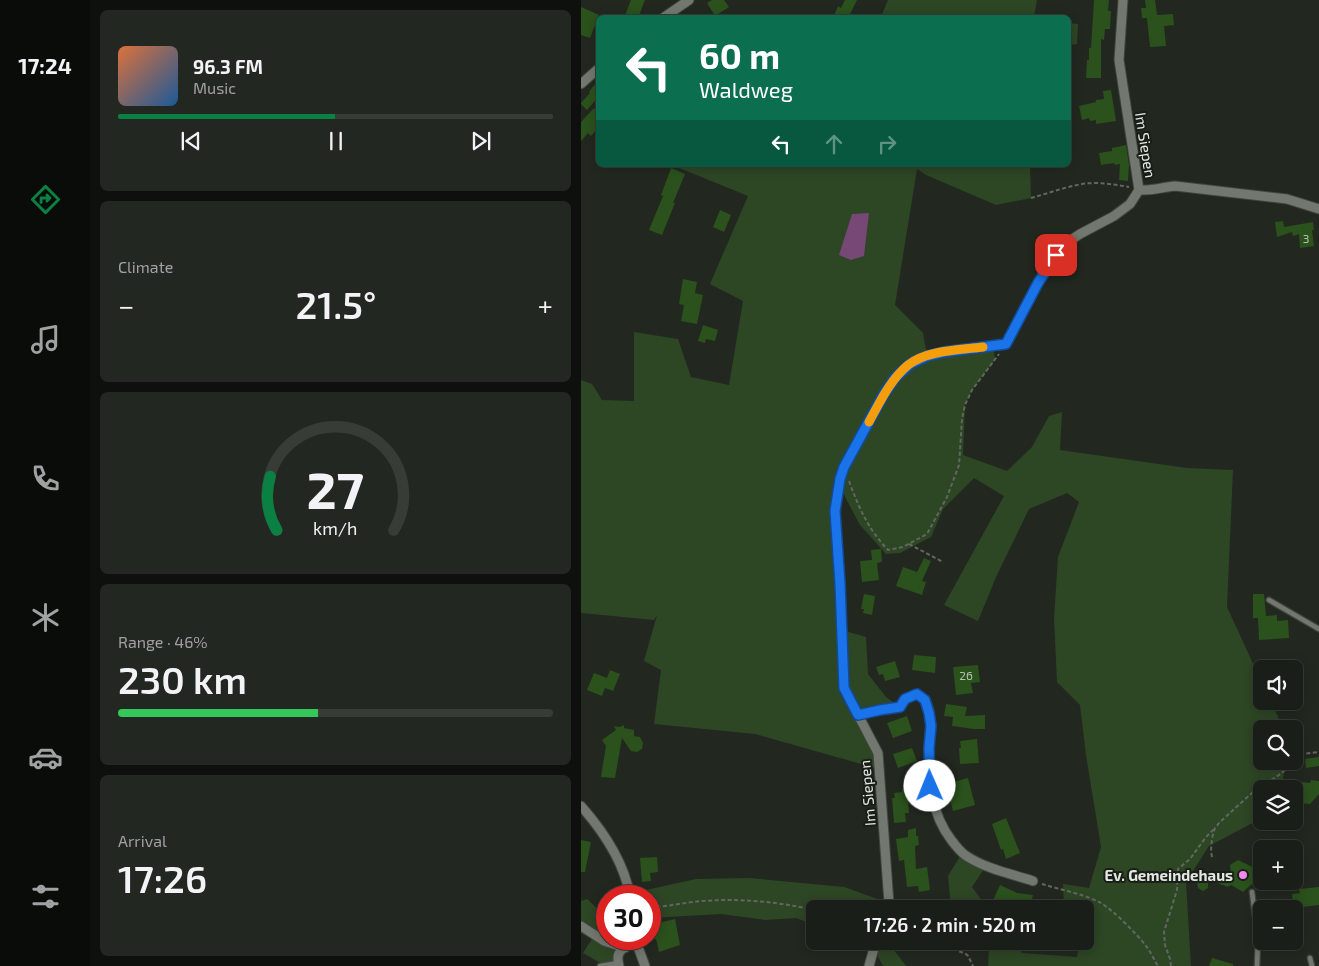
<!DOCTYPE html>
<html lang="en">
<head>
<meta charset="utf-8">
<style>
	:root { --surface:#1a1e18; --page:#232721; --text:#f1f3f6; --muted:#9fa2a2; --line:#383c37; --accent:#0b8043 }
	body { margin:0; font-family:"Exo 2",sans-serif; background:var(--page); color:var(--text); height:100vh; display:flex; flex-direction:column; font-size:19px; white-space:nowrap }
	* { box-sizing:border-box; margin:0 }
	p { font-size:16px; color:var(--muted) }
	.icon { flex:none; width:28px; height:28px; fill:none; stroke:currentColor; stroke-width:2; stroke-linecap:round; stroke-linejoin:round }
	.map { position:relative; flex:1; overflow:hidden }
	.details { display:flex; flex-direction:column; gap:10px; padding:10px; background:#0e100d; width:491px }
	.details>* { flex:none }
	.guide { position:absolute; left:15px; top:15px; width:475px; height:152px; border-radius:8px; box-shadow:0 2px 12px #0003,0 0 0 1px var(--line); background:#0b6e4f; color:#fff; overflow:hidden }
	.buttons { position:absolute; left:672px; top:660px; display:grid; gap:10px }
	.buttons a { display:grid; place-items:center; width:50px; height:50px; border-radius:8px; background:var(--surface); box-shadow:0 2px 12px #0003,0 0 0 1px var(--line); font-size:25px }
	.speed { position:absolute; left:15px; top:885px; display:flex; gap:10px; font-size:25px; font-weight:700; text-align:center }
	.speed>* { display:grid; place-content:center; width:65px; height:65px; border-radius:50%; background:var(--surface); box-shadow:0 2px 12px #0003,0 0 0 1px var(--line); line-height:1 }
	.speed .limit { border:8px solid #d22; background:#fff; color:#111 }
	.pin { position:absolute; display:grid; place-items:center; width:42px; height:42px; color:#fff; margin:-21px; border-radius:10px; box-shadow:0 2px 8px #0006 }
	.me { position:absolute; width:55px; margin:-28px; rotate:359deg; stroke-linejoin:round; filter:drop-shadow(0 0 4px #0008) }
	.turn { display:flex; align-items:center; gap:18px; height:105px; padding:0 20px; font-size:22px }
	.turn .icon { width:65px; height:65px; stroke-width:2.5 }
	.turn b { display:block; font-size:35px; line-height:42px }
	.lanes { display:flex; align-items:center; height:48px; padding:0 20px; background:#0003; justify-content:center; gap:25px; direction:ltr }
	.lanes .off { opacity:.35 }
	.big { font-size:38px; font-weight:600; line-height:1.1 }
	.details .card { flex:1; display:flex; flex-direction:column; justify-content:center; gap:8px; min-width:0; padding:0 18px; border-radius:8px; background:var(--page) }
	.details .dial { align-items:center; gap:0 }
	.dial svg { height:130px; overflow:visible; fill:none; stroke:var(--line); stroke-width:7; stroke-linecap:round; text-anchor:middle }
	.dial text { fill:var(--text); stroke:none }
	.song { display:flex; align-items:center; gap:15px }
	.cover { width:60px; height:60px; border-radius:8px; background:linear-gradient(135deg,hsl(20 70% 55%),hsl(210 70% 35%)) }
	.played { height:5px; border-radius:2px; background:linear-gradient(90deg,var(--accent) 50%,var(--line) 50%) }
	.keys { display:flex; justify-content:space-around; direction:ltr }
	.heat { display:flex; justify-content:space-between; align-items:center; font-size:28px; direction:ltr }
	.charge { height:8px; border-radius:4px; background:linear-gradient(90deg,#34c759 46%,var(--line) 0) }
	.trip { position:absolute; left:225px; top:900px; width:288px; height:50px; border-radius:8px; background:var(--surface); box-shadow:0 2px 12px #0003,0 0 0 1px var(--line); font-weight:600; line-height:50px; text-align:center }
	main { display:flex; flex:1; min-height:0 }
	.tab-bar { display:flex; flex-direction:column; width:90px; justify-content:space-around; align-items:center; background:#0a0c0a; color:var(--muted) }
	.tab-bar .icon { width:35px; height:35px }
	.tab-bar .selected { color:var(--accent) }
	.tab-bar b { font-size:22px; color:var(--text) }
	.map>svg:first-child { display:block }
</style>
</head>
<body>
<main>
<nav class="tab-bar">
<b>17:24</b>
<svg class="icon selected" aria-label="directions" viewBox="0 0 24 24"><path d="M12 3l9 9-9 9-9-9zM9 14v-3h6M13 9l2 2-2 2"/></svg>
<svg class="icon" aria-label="music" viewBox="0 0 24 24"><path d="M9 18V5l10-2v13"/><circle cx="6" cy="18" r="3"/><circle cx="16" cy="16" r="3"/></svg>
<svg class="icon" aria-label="phone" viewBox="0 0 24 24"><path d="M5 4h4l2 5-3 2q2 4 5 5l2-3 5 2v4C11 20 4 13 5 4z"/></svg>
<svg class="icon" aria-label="climate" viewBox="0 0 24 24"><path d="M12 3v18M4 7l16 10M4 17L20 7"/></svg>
<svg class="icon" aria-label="car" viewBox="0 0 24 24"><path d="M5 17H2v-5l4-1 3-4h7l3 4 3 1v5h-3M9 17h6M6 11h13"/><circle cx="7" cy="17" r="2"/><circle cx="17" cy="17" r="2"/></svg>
<svg class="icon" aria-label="filters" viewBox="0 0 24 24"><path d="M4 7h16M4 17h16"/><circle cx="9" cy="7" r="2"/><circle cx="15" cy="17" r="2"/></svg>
</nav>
<section class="details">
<div class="card">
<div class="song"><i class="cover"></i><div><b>96.3 FM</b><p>Music</p></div></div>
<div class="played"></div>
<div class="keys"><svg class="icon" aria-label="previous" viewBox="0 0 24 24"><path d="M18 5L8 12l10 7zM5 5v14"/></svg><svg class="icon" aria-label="pause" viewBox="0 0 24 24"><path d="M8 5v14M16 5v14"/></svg><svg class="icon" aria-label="next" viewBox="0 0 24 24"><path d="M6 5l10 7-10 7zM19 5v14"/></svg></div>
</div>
<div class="card"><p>Climate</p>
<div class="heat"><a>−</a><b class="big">21.5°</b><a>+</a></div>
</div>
<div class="card dial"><svg viewBox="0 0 100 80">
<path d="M14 69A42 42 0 1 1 86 69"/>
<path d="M14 69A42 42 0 0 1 10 36" stroke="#0b8043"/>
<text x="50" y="56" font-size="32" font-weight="700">27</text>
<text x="50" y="72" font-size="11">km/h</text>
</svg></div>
<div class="card"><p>Range · 46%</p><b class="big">230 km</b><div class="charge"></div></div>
<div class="card"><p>Arrival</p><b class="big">17:26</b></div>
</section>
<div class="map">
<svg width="738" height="966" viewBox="0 0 738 966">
	<rect width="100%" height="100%" fill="#222820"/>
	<!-- green -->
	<path fill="#2d4624" d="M 307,0 L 456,0 L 453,17 L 300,17 Z
		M 488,23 L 497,24 L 496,44 L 488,45 Z
		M 91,165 L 449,165 L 450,198 L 415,205 L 345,175 L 336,169 L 314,305 L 342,333 L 346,356 L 412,346 L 414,360 L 391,390 L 384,405 L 382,455 L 426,471 L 451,447 L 468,416 L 481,412 L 479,450 L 606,468 L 652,470 L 646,607 L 681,683 L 681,701 L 690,701 L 702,729 L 681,729 L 681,761 L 704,761 L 701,789 L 681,789 L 681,818 L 628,846 L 605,882 L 610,966 L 407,966 L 408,947 L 402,941 L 432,941 L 441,953 L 496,957 L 499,941 L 504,941 L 504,909 L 489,909 L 483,905 L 482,884 L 508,888 L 520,847 L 505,755 L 499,705 L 476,682 L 473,618 L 477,557 L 498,502 L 486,493 L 448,509 L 415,577 L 397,621 L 363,605 L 423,496 L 393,478 L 362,509 L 350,537 L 319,553 L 305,554 L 279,525 L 264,497 L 259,481 L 258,489 L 261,630 L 285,637 L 287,674 L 305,697 L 319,707 L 277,716 L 297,753 L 298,769 L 174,734 L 73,724 L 80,670 L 63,661 L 76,615 L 73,620 L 0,613 L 0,380 L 11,384 L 21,400 L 53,401 L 53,332 L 97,339 L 110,377 L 148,385 L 162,301 L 129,284 L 167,196 Z
		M 381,853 L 405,866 L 391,887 L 407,909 L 371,909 L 370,907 L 367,876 Z
		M 45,878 L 60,891 L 115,879 L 169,878 L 263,887 L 308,903 L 306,909 L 234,909 L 234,925 L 215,918 L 184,920 L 140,914 L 69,918 L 69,896 L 49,896 Z
		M 6,899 L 17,909 L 23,925 L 26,926 L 26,939 L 49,939 L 37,963 L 23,965 L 2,953 L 11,939 L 0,933 L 0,901 Z
		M 270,941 L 306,941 L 325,966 L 302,966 L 293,949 Z"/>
	<!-- water -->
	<path fill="#774775" d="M 288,213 L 283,256 L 270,260 L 258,255 L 271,214 Z"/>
	<!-- building -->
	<path fill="#2b511c" d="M 50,0 L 64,0 L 57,18 L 43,18 Z
		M 131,0 L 143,0 L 148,7 L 134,16 L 126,3 Z
		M 264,0 L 276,0 L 267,18 L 252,18 L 257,6 L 260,8 Z
		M 513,0 L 528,0 L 527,11 L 530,11 L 529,29 L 524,29 L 523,40 L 520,39 L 520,78 L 505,78 L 506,60 L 508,60 L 508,48 L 510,48 Z
		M 564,0 L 574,0 L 576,15 L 592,14 L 593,25 L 583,26 L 585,46 L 569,47 L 566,18 L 561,18 L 560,8 L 565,8 Z
		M 0,7 L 18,15 L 9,38 L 0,35 Z
		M 13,85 L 18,89 L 18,96 L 6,110 L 0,104 L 0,103 L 9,93 L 8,92 Z
		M 530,90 L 535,121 L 515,124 L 515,120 L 509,121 L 508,118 L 501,120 L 498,106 L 515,102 L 515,100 L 523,99 L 522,91 Z
		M 13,108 L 18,114 L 18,127 L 10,136 L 7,133 L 0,141 L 0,122 Z
		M 545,145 L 548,165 L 547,181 L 538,180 L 539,164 L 534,165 L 533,163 L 520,165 L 518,153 L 531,151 L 531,148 Z
		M 90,168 L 104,174 L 92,203 L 94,203 L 81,235 L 68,230 L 82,196 L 80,195 Z
		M 139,210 L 150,215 L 143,232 L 132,227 Z
		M 702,221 L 703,227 L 732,222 L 733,230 L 731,230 L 733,246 L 719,248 L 718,234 L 712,236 L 711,232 L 696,237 L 694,222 Z
		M 102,279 L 116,282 L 114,293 L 122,295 L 116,324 L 100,321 L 103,305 L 98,304 Z
		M 122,325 L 137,330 L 134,341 L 125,339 L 124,343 L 117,341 Z
		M 300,549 L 301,562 L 296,563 L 298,580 L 281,582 L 279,561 L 291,560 L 290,550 Z
		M 343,558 L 350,561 L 341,581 L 345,582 L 341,595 L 315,586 L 322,567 L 336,572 Z
		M 283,594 L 294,596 L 291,615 L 282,613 L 283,609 L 280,609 Z
		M 672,594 L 683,594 L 685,616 L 696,615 L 696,621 L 707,620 L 708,638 L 678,640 L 677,618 L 672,618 Z
		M 333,655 L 355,657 L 354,673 L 331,670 Z
		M 314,661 L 319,677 L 304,681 L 302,674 L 298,675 L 295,667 Z
		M 397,665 L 399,682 L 390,683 L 392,693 L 375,695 L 372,667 Z
		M 29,670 L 39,674 L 32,691 L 24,688 L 21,696 L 6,690 L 13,673 L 26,678 Z
		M 365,704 L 386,707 L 384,716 L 404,715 L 404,729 L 393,729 L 371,726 L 372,717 L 363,716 Z
		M 326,716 L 331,731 L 312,738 L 306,723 Z
		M 43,725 L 43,728 L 53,730 L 53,736 L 59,737 L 62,743 L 61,749 L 56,752 L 50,751 L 41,738 L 34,778 L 20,777 L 25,746 L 21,740 L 35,730 L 33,726 L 39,727 Z
		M 396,739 L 398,763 L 379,764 L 378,748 L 380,748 L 379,741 Z
		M 331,748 L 336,761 L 317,768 L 312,754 Z
		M 738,757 L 738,766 L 725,768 L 724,759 Z
		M 387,778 L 394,805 L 372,811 L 365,784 Z
		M 730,780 L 738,781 L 738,794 L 729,804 L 718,803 L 721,782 L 729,783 Z
		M 331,787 L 333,802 L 327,802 L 328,813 L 324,813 L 325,822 L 313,823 L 311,798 L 314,798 L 313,793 L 321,792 L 321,788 Z
		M 425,818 L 439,853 L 425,859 L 422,849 L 420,850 L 411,824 Z
		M 335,828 L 335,836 L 337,836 L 338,845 L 334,846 L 335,869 L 346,867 L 349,890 L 338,892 L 337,886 L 326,887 L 323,860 L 318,861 L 315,839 L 327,837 L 327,830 Z
		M 0,840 L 10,842 L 4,872 L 0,872 Z
		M 76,857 L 77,872 L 69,873 L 70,881 L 61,882 L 59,858 Z
		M 657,860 L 680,871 L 680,882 L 671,884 L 662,892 L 650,885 L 647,887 L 634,882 L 650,872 L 649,865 Z
		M 627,875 L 627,888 L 622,891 L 617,888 L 616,882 Z
		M 419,885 L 436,893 L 452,895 L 450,903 L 443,902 L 441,909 L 413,909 L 409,907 Z
		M 738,887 L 738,905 L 713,908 L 711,894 L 719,893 L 718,889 Z
		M 94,919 L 99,945 L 78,952 L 75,939 L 69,940 L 69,925 Z
		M 631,958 L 652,964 L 652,966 L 628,966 Z"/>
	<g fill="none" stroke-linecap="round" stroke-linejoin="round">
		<defs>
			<path id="service" d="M 688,600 L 738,629
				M 671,892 L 677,939 L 676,966
				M 729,958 L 731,966
				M 19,966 L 37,963"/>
			<path id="minor" d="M 82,18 L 108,0
				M 0,84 L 18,68
				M 558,190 C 571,191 582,187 594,186 L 706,199 L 738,209
				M 277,715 L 299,710 L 319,707 L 324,699 L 336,694 C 339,696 343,698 344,701 C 352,714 349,732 348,746 C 348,780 349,813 371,841 C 376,847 380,853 387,857 C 406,869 431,874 452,881
				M 0,806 C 23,832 43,862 49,896
				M 306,909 L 308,903 L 297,753 L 263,688 L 259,584 L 254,511 L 259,479 L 263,467 L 303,394 L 314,378 L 329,364 L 346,356 L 363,352 L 425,344 L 457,283 L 475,255 L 487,242 L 499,234 L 533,216 L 549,204 L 558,190 L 538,60 L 542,0
				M 0,926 L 23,941 L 44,948
				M 47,942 L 57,947 L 64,966
				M 38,966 C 34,949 42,952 49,939
				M 288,966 L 295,941"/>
		</defs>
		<!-- service casing -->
		<use href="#service" stroke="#40453e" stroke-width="7"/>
		<!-- minor casing -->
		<use href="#minor" stroke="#40453e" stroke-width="11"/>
		<!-- path -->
		<path stroke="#626760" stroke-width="2" stroke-dasharray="4 2.5" stroke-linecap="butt" d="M 450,198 C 465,194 481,188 496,185 C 513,181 531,184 548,187
			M 268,481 C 278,508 287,529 307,550 L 322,547 L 346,534 L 366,497 L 378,465 L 381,419 L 384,405 L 391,390 L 418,354
			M 328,544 L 362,562
			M 714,759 L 721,754 L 738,752
			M 631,857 L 630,851 L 631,838 L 634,828 L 639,822 L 672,792 L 701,773 L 712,761
			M 461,884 C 480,890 503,894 520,903 C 533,911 556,934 565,946 C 570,952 573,960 577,966
			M 69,907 C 86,907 105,902 122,901 C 160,898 197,902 234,910
			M 360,944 L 385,954 L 387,956 L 392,966
			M 590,966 L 589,959 L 584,945 L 583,932 L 596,890 L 597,869 L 609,859 L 625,837 L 634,828"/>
		<!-- service -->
		<use href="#service" stroke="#727870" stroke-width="4.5"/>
		<!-- minor -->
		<use href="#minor" stroke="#727870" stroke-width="9"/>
	</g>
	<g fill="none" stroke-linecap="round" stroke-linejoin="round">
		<defs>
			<path id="route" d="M 349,786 L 348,748 L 350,726 L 348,713 L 344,700 L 336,694 L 324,699 L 319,707 L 299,710 L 277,715 L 263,688 L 259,584 L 254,511 L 259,479 L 263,467 L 303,394 L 314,378 L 329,364 L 346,356 L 363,352 L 425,344 L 457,283 L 475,255"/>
		</defs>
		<!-- route casing -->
		<use href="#route" stroke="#114b97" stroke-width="12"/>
		<!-- route -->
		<use href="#route" stroke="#1a73e8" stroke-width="9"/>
		<!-- slow -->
		<path stroke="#f59e0b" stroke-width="9" d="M 288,422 C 299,402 309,380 327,365 C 346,350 379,350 402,347"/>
	</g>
	<!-- markers -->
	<circle fill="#f489f0" stroke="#191e17" stroke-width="2" cx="662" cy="875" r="5"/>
	<g text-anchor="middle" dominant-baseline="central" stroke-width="4" stroke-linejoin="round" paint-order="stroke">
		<!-- number labels -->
		<g font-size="12" fill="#b6c2b1">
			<text x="725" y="238">3</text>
			<text x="385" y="675">26</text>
		</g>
		<!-- street labels -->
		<g font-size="15" fill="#e4e8e3" stroke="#191e17">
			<text transform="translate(565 145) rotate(81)">Im Siepen</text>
			<text transform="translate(286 793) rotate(-95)">Im Siepen</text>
		</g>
		<!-- poi labels -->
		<g font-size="15" font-weight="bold" fill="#e4e8e3" stroke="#191e17" text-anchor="end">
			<text x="652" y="875">Ev. Gemeindehaus</text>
		</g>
	</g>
</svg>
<div class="buttons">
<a><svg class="icon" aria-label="sound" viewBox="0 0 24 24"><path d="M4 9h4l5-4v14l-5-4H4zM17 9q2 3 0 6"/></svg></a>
<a><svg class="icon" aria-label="search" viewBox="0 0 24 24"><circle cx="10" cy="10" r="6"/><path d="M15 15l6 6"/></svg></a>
<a><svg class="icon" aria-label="layers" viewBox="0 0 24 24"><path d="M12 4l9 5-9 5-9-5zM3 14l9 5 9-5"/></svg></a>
<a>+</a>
<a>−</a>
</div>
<div class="speed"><div class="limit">30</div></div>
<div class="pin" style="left:475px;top:255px;background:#d93025"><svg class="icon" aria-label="arrive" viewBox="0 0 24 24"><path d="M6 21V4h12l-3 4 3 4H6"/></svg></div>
<svg class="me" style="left:349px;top:786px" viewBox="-20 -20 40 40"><circle r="19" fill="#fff"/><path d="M0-13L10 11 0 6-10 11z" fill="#1a73e8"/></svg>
<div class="trip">17:26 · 2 min · 520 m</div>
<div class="guide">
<div class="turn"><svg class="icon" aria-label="left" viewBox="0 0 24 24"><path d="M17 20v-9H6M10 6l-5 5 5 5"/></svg><div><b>60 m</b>Waldweg</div></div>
<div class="lanes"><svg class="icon" aria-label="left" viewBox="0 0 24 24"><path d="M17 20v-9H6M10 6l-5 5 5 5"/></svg><svg class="icon off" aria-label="ahead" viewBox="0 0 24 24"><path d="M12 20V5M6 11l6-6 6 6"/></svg><svg class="icon off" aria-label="right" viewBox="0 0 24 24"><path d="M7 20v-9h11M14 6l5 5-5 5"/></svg></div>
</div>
</div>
</main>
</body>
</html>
